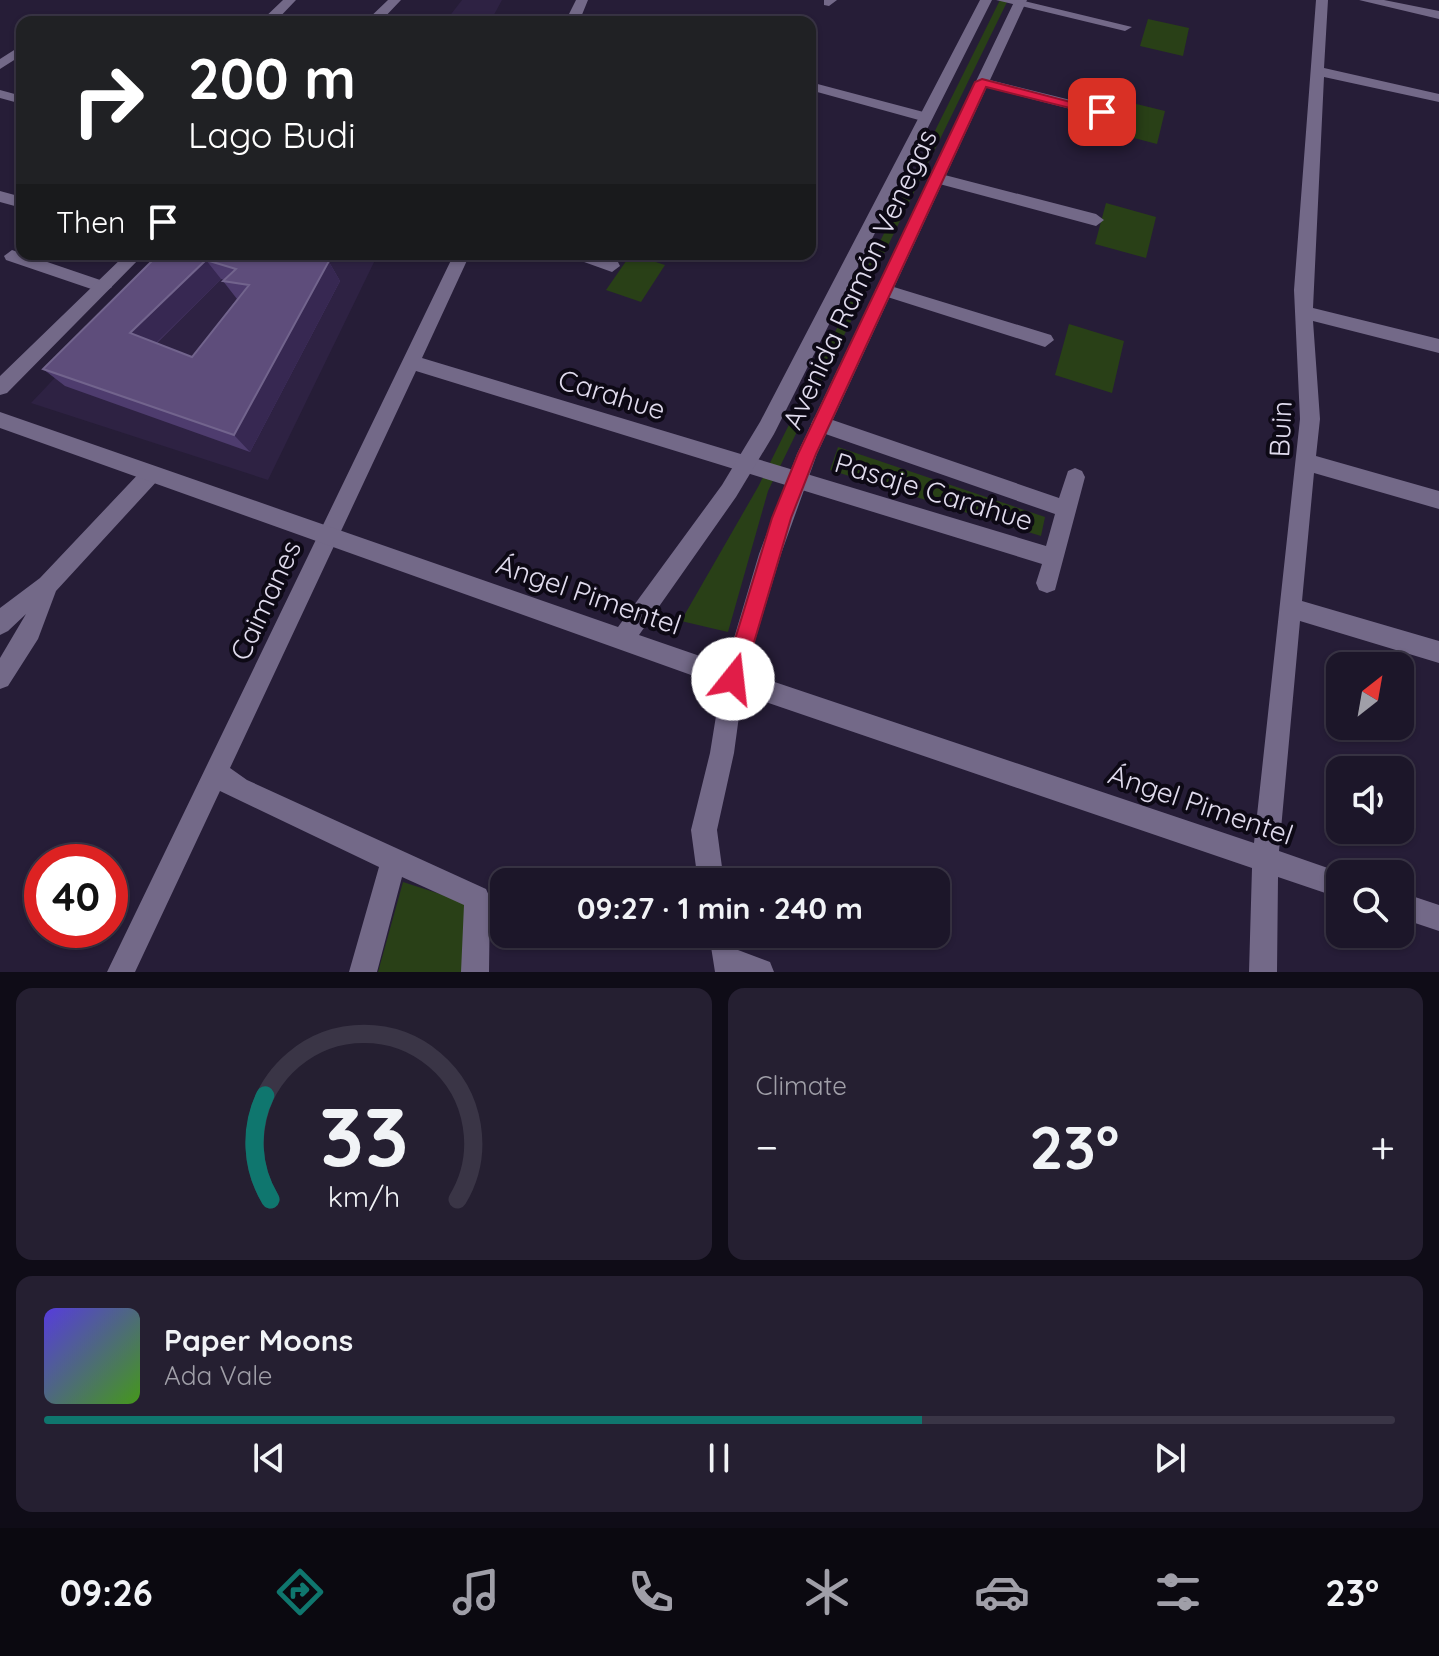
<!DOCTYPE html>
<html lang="en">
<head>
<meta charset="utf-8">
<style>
	:root { --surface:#1c1629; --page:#251f31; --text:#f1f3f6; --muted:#a09fa8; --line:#3a3546; --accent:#0f766e }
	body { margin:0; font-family:Quicksand,sans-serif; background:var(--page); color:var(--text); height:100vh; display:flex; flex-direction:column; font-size:30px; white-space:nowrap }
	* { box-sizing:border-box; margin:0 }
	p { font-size:26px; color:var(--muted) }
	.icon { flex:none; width:44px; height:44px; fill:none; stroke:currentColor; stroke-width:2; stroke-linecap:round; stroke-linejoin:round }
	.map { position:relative; height:972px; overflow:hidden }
	.side { display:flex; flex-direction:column; gap:16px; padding:16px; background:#0f0c17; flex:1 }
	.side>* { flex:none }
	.hud { position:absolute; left:16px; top:16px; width:800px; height:244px; border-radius:16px; box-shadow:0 2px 6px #0004,0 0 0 2px var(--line); background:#202124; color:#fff; overflow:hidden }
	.needle { width:52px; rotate:31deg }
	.controls { position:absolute; left:1326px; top:652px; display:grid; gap:16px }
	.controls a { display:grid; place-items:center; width:88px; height:88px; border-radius:16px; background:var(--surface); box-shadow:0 2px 6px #0004,0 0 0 2px var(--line); font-size:40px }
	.speed { position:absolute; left:24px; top:844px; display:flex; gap:16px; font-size:40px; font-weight:700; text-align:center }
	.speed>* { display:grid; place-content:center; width:104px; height:104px; border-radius:50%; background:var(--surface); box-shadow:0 2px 6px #0004,0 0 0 2px var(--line); line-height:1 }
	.speed .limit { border:12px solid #d22; background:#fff; color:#111 }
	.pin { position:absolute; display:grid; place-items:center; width:68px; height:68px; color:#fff; margin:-34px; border-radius:16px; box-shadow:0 4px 12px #0006 }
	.me { position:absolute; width:88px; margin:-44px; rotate:16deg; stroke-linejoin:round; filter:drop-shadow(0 0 6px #0008) }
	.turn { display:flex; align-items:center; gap:28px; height:168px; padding:0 40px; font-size:36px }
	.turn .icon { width:104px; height:104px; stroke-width:2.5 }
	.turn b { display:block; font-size:56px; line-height:68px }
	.then { display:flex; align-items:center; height:76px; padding:0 40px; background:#0003; gap:16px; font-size:30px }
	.big { font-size:60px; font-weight:700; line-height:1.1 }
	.side .widget { flex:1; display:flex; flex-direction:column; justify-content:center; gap:12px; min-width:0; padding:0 28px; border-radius:16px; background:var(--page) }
	.side .dial { align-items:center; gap:0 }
	.dial svg { height:208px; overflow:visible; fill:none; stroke:var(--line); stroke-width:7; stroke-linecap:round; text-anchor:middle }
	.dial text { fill:var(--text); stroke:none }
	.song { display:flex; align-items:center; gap:24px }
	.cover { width:96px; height:96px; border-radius:12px; background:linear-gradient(135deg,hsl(250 70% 55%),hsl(100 70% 35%)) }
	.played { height:8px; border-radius:4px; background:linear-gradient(90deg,var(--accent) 65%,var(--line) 65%) }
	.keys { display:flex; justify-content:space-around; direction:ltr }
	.heat { display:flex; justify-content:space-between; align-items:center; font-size:44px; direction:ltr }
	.side .tiles { flex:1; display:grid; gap:16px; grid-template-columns:1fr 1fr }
	.widget:last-child { grid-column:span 2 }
	.trip { position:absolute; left:490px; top:868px; width:460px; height:80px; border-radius:16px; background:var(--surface); box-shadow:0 2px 6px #0004,0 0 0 2px var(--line); font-weight:700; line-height:80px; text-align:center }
	.menu { display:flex; height:128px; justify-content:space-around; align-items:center; background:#0b0910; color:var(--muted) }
	.menu .icon { width:56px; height:56px }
	.menu .active { color:var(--accent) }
	.menu b { font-size:36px; color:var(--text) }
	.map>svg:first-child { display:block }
</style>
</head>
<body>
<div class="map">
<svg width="1439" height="972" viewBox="0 0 1439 972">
	<rect width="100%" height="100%" fill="#261d37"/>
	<!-- built -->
	<path fill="#2e2243" d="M 462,0 L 502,0 L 490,22 L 445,22 Z
		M 172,254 L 378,254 L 268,480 L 31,403 Z"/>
	<!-- green -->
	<path fill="#294017" d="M 1000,0 L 1008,0 L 768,491 L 728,632 L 681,621 L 758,487 Z
		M 1148,19 L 1189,28 L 1183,56 L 1140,46 Z
		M 1120,100 L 1165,111 L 1157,144 L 1111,132 Z
		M 1106,203 L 1156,217 L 1146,258 L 1095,244 Z
		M 631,254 L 665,265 L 641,302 L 606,290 Z
		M 1069,324 L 1124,341 L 1112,393 L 1055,375 Z
		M 838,447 L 1045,517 L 1041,536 L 830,470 Z
		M 403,882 L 468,903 L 465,972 L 378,972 Z"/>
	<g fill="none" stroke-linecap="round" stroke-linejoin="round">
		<!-- minor -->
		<path fill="#736988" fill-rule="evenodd" d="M 283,0 L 296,0 L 275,22 L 260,22 Z
			M 576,0 L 588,0 L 579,22 L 565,22 Z
			M 824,0 L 837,0 L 829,6 L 824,5 Z
			M 996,0 L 1020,0 L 1132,27 L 1125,31 Z
			M 1316,0 L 1328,0 L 1324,68 L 1439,94 L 1439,102 L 1324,77 L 1313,308 L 1439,339 L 1439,353 L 1313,321 L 1320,419 L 1316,456 L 1439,491 L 1439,509 L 1314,473 L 1302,601 L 1439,641 L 1439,663 L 1300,621 L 1279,851 L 1345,874 L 1340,874 L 1340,898 L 1278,877 L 1277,972 L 1249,972 L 1252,868 L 742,694 L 734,753 L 717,830 L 724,882 L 698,882 L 691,830 L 710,753 L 722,679 L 725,671 L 733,668 L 1254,843 L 1300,419 L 1294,290 Z
			M 1359,0 L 1384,0 L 1439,11 L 1439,19 Z
			M 22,45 L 22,55 L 0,69 L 0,59 Z
			M 982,78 L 1107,109 L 1109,112 L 1102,117 L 977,85 L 977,79 Z
			M 810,82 L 931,114 L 933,117 L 926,122 L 810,90 Z
			M 0,90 L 22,96 L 22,104 L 0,98 Z
			M 937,173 L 1096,214 L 1104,220 L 1096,226 L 932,182 L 932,174 Z
			M 0,191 L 22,197 L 22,208 L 0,202 Z
			M 12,250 L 109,283 L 112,287 L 103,293 L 6,260 L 4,256 Z
			M 454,254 L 470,254 L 422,358 L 1046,546 L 1055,514 L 814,430 L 811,424 L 814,418 L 821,416 L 1059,498 L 1068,471 L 1075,468 L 1082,471 L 1085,477 L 1055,590 L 1047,593 L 1039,590 L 1036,583 L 1042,564 L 416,371 L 230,768 L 247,780 L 486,889 L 490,898 L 489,972 L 461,972 L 464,905 L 402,877 L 377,972 L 349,972 L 379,867 L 220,791 L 135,972 L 107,972 Z
			M 571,254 L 596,254 L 618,262 L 620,266 L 612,272 L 573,258 Z
			M 884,284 L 1051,335 L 1054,340 L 1045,347 L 878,294 L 875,290 L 878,286 Z
			M 151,465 L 158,468 L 161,474 L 158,480 L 56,591 L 38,639 L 8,686 L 0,689 L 0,658 L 26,614 L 8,631 L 0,635 L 0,608 L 40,578 L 144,468 Z
			M 1400,892 L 1439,905 L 1439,931 L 1400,918 Z
			M 709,934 L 735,934 L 738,950 L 770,962 L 774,972 L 715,972 Z"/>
		<!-- tertiary -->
		<path fill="#736988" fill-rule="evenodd" d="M 388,0 L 401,0 L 380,22 L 365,22 Z
			M 980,0 L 992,0 L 774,434 L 736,497 L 639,635 L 726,665 L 759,554 L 797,454 L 1015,0 L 1027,0 L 817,454 L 781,554 L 741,687 L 733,690 L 0,428 L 0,412 L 618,627 L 722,485 L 760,422 Z
			M 126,254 L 144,254 L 7,393 L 0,395 L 0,376 Z"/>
	</g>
	<!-- wall -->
	<path fill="#4e3c6e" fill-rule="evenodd" d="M 159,254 L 329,262 L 340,281 L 250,452 L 65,386 L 43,369 ZM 221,279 L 224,280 L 223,281 L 237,299 L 192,357 L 157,343 Z"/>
	<!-- shaded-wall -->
	<path fill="#372852" d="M 319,254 L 335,254 L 329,262 L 340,281 L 250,452 L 234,435 Z
		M 206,260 L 221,279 L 148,351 L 130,333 Z"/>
	<!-- building -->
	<path fill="#5e4d7b" stroke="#72648d" stroke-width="2" fill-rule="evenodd" d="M 159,254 L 322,254 L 329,261 L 234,435 L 43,369 ZM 206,260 L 236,269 L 223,281 L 249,285 L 192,357 L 130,333 Z"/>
	<!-- route -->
	<path fill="#e11d48" stroke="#92132f" stroke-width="2" d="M 982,79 L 1109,112 L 1102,116 L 986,87 L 816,454 L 791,518 L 741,686 L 733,689 L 726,686 L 723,679 L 772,518 L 798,454 L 975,82 Z"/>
	<g text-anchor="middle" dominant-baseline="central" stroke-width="8" stroke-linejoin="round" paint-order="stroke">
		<!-- street labels -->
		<g font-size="28" fill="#e1dcee" stroke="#0d0915">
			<text transform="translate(859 279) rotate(-65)">Avenida Ramón Venegas</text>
			<text transform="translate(612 394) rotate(17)">Carahue</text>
			<text transform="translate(1280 429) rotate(-87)">Buin</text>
			<text transform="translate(934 491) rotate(17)">Pasaje Carahue</text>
			<text transform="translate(589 594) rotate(19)">Ángel Pimentel</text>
			<text transform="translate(265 600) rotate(-65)">Caimanes</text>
			<text transform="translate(1201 804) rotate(19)">Ángel Pimentel</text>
		</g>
	</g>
</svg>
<div class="controls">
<a><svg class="needle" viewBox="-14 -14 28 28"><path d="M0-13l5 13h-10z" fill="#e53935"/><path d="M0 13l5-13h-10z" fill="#a09fa8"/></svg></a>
<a><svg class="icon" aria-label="sound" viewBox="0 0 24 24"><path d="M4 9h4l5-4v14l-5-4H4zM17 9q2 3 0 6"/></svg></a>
<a><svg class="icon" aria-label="search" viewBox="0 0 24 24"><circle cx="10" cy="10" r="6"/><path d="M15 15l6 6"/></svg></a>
</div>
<div class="speed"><div class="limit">40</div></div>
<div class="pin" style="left:1102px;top:112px;background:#d93025"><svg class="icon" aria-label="arrive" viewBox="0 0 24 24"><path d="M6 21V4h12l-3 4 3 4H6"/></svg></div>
<svg class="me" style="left:733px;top:679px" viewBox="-20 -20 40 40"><circle r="19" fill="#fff"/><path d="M0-13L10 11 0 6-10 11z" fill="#e11d48"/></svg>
<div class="trip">09:27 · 1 min · 240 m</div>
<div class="hud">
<div class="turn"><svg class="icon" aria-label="right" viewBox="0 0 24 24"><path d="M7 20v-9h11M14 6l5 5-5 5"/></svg><div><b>200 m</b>Lago Budi</div></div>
<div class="then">Then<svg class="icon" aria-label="arrive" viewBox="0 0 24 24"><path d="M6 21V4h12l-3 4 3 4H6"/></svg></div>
</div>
</div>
<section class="side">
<div class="tiles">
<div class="widget dial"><svg viewBox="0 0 100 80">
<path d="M14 69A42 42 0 1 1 86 69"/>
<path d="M14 69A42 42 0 0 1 12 29" stroke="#0f766e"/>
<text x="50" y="56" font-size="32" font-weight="700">33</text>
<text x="50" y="72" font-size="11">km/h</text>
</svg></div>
<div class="widget"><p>Climate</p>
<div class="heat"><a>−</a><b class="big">23°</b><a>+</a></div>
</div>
<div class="widget">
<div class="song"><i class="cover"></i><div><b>Paper Moons</b><p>Ada Vale</p></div></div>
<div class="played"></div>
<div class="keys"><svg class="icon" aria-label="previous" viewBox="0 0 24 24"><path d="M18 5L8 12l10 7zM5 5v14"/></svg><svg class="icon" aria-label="pause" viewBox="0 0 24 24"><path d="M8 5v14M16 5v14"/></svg><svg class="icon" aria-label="next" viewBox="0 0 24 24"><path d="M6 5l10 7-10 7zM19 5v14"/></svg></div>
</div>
</div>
</section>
<nav class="menu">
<b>09:26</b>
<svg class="icon active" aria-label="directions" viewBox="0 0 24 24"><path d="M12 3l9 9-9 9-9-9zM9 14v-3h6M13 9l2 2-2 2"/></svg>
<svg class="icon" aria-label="music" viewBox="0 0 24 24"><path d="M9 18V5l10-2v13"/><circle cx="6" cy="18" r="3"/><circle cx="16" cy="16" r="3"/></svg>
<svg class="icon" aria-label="phone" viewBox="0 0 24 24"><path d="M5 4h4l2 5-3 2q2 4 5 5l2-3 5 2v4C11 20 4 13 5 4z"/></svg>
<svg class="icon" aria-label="climate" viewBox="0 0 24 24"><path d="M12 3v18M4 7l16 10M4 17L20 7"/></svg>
<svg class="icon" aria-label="car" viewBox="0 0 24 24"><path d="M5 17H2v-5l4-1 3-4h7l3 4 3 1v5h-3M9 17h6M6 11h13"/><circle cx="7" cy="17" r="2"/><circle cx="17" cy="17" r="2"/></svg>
<svg class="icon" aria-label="filters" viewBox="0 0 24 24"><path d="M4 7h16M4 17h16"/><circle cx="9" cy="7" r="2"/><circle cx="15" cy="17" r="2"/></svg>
<b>23°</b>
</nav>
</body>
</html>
